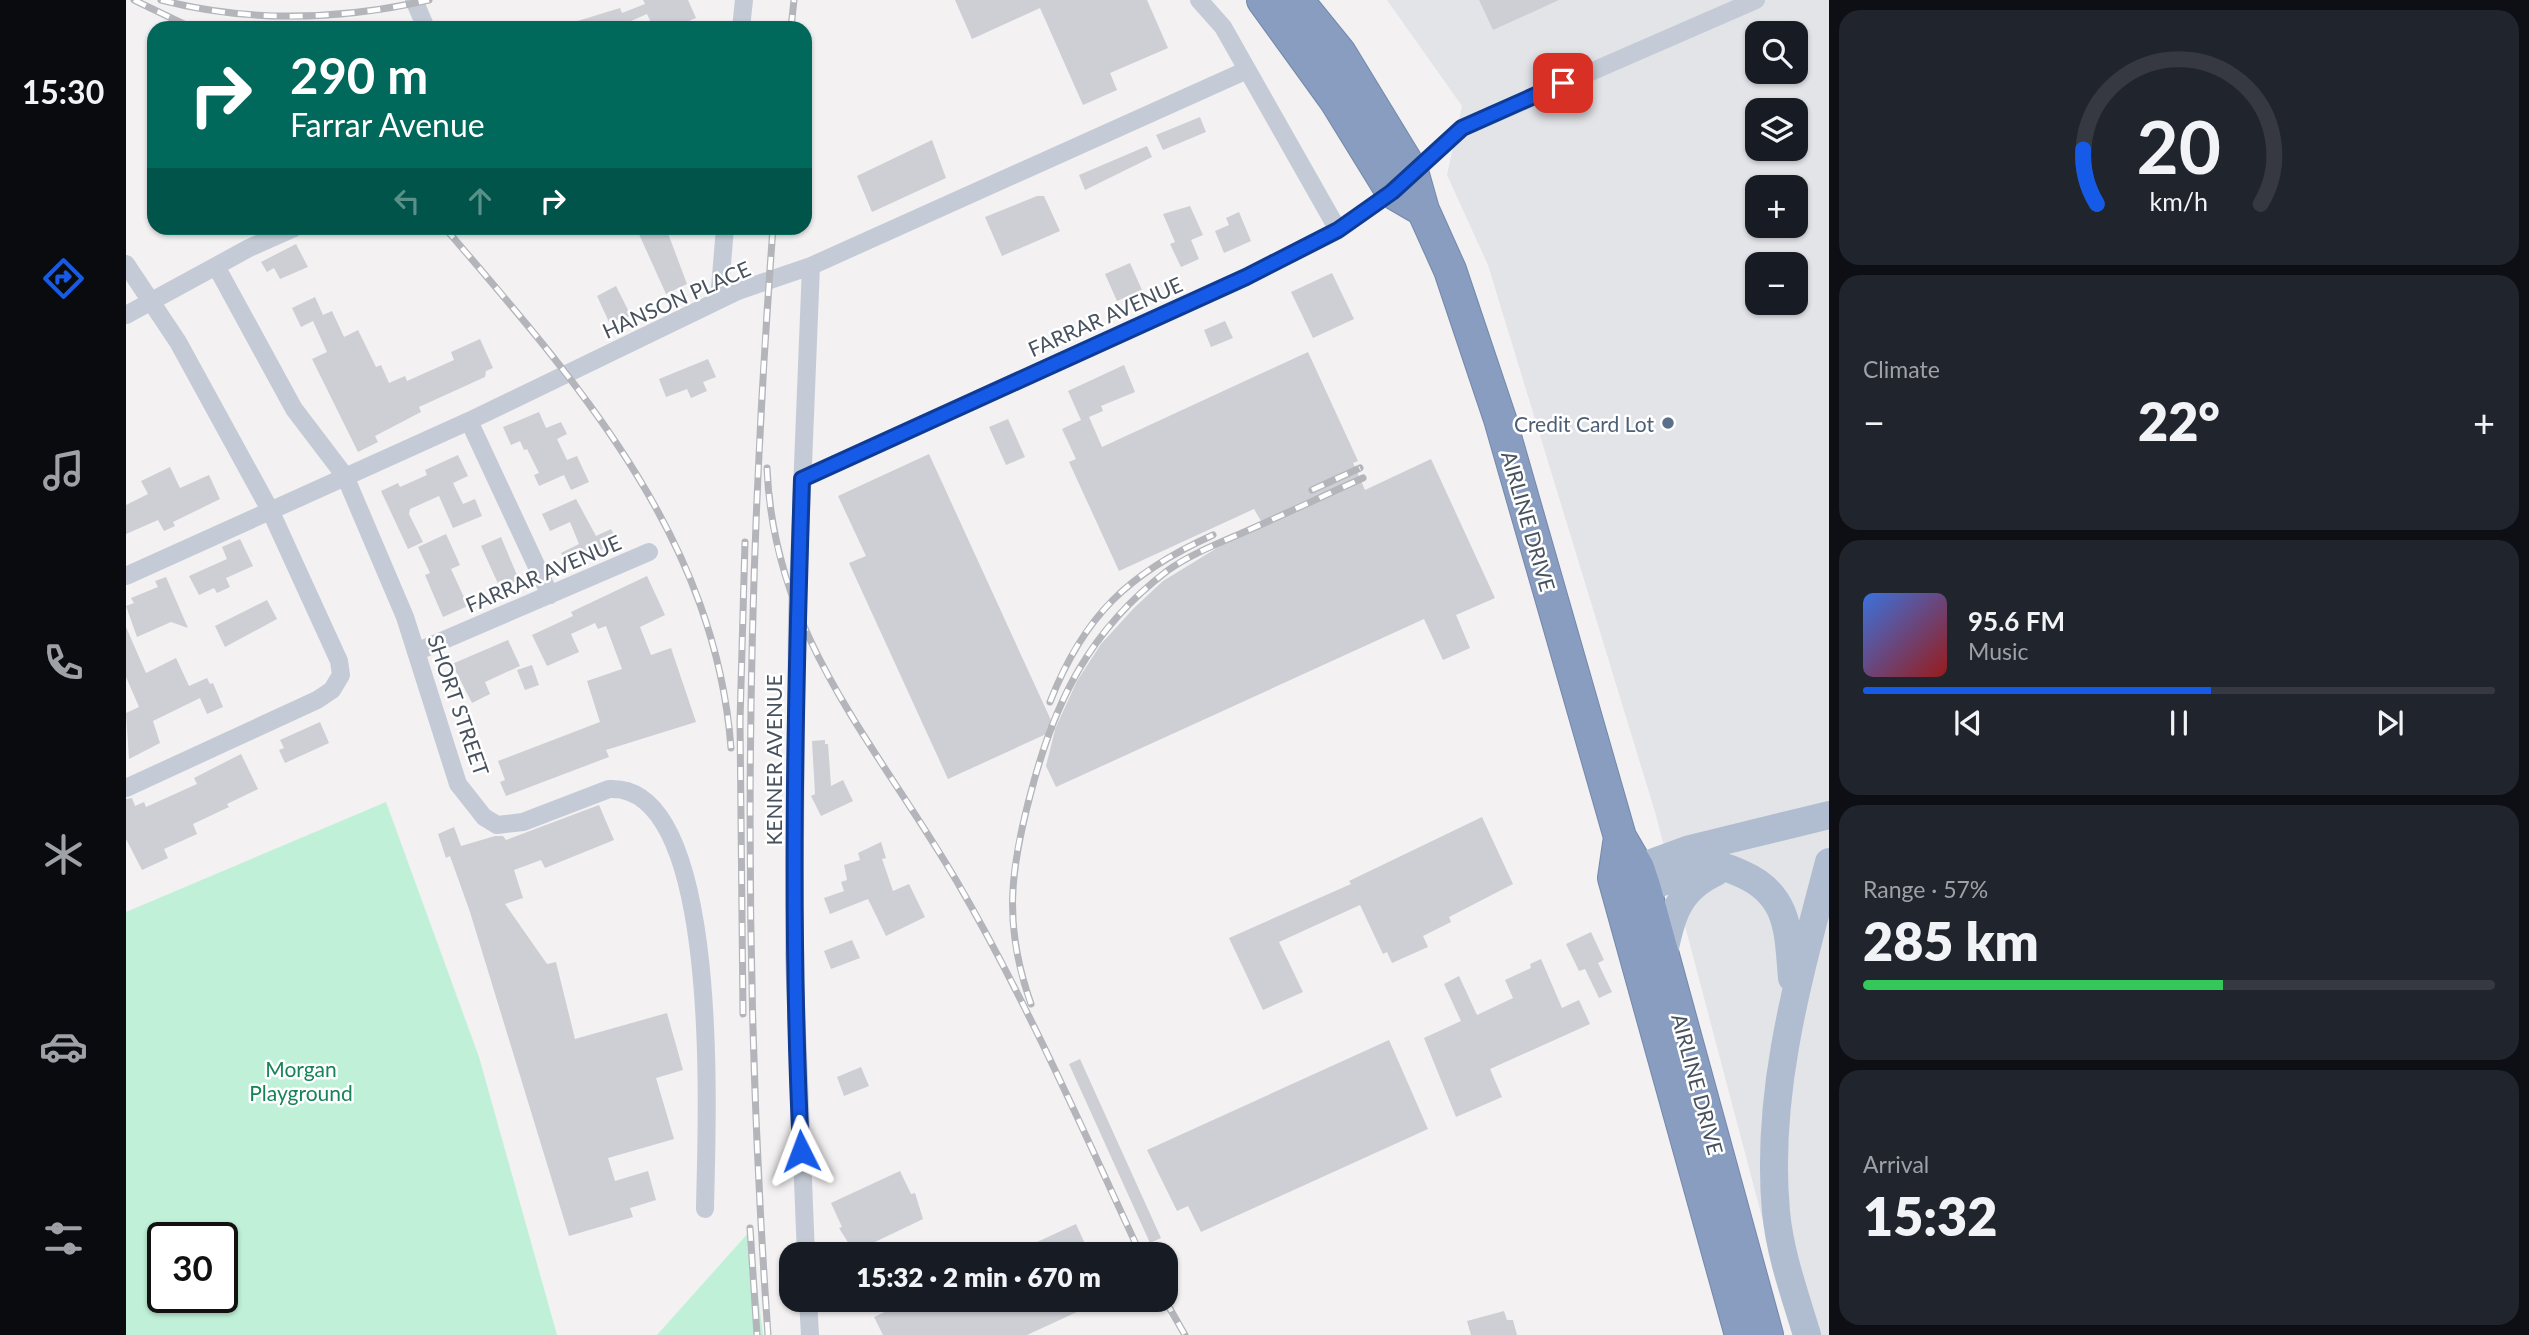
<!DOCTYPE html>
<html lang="en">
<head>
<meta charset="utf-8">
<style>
	:root { --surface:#171b24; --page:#20242c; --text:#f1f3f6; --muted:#9ea1a6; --line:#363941; --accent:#165be8 }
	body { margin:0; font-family:Lato,sans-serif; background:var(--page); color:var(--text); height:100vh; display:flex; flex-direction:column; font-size:26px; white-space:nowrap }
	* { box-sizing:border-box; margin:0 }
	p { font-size:23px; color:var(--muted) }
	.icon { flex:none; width:38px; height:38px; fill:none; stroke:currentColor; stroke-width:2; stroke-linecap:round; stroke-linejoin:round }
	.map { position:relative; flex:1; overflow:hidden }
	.side { display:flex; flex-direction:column; gap:10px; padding:10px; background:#0d0f14; width:700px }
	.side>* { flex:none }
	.banner { position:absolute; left:21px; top:21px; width:665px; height:214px; border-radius:21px; box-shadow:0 2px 5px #0004; background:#00695c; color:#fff; overflow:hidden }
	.controls { position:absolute; left:1619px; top:21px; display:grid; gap:14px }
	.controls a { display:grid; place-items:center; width:63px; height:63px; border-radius:14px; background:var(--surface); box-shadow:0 2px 5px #0004; font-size:35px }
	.speed { position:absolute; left:21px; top:1222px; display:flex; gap:14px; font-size:35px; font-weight:700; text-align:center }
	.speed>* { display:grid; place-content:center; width:91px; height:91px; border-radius:50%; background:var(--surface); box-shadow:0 2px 5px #0004; line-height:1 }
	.speed .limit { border:4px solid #111; border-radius:10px; background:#fff; color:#111 }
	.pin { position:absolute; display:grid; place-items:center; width:60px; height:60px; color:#fff; margin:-30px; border-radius:14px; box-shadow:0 4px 10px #0006 }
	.me { position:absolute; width:77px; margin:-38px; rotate:357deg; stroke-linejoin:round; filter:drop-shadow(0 0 5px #0008) }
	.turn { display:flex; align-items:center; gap:24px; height:147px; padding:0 28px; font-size:32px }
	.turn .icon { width:91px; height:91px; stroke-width:2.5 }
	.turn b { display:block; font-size:49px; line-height:60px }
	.lanes { display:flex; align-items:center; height:66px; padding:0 28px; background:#0003; justify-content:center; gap:35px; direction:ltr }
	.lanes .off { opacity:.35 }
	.big { font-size:52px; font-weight:800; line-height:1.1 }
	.side .widget { flex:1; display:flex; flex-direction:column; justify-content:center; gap:10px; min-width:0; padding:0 24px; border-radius:21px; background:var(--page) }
	.side .dial { align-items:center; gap:0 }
	.dial svg { height:182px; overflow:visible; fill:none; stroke:var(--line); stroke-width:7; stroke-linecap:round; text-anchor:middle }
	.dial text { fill:var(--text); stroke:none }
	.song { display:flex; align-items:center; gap:21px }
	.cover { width:84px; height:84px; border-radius:10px; background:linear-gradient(135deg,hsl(220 70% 55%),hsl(0 70% 35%)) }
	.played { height:7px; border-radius:4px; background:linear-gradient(90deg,var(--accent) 55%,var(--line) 55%) }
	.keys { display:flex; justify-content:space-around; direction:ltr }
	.heat { display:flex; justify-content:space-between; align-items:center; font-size:38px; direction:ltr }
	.charge { height:10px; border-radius:5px; background:linear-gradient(90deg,#34c759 57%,var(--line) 0) }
	.trip { position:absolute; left:653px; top:1242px; width:399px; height:70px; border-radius:21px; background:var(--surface); box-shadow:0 2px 5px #0004; font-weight:800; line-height:70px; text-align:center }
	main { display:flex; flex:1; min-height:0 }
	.tabs { display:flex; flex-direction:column; width:126px; justify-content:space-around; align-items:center; background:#090b0e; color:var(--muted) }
	.tabs .icon { width:49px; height:49px }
	.tabs .active { color:var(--accent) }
	.tabs b { font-size:32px; color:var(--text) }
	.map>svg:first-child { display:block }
</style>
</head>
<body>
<main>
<nav class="tabs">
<b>15:30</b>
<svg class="icon active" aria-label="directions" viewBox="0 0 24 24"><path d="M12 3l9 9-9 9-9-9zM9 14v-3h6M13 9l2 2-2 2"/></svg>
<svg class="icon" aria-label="music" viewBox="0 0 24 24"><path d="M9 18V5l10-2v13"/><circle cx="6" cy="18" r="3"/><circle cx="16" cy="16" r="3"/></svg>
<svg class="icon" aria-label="phone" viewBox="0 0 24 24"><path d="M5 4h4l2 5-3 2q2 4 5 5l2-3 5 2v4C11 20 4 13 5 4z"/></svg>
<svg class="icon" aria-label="climate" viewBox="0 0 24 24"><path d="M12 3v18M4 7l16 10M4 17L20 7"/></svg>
<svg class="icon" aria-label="car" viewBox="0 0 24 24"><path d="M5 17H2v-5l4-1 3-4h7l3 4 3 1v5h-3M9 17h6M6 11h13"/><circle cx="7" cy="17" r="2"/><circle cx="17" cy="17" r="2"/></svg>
<svg class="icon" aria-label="filters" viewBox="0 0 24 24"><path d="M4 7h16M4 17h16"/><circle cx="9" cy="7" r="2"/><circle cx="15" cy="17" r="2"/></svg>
</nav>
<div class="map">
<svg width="1703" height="1335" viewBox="0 0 1703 1335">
	<rect width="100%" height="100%" fill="#f3f1f1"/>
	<!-- airport -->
	<path fill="#e3e4e8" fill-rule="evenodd" d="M 1261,0 L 1703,0 L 1703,1335 L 1667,1335 L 1529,812 L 1362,265 L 1321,175 L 1336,106 ZM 1631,33 L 1670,33 L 1670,72 L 1631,72 ZM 1631,110 L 1670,110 L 1670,149 L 1631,149 ZM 1631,187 L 1670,187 L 1670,226 L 1631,226 ZM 1631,264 L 1670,264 L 1670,303 L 1631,303 Z"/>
	<!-- green -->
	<path fill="#c0f1d8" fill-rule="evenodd" d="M 260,802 L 353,1057 L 431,1335 L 0,1335 L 0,912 ZM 37,1237 L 96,1237 L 96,1297 L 37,1297 Z
		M 624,1231 L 637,1335 L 531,1335 Z"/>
	<!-- building -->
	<path fill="#cdcfd5" d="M 517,0 L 562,0 L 570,18 L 551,26 L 549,21 L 534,28 L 533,24 L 527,27 L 521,14 L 498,24 L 500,28 L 445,28 L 445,23 L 494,8 L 496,13 L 519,4 Z
		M 829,0 L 1021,0 L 1042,48 L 984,73 L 991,90 L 957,105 L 914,8 L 846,39 Z
		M 1353,0 L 1433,0 L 1367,30 Z
		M 1074,117 L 1080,132 L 1037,150 L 1030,135 Z
		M 806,140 L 820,178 L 746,212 L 731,176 Z
		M 1021,146 L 1026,157 L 959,190 L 953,175 Z
		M 911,196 L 918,196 L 934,231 L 876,256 L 859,217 Z
		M 1064,206 L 1077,235 L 1065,240 L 1073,259 L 1055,267 L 1044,244 L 1049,242 L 1037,214 Z
		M 1113,212 L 1125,241 L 1098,253 L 1089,231 L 1103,225 L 1100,218 Z
		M 522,228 L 540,228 L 561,284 L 540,294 L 512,232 Z
		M 170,244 L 182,267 L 154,279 L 148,268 L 141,272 L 135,262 Z
		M 1004,263 L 1016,290 L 991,301 L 979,274 Z
		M 1206,273 L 1228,319 L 1187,338 L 1165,292 Z
		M 490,286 L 505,316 L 483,322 L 471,296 Z
		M 189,297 L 197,315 L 206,311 L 218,337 L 232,330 L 250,367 L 255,365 L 263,383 L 279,376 L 281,381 L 328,360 L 325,352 L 354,339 L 367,368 L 360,371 L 359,377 L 293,407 L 295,412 L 249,436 L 252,442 L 232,452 L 186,359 L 201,352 L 187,321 L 175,327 L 166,308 Z
		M 1099,321 L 1107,338 L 1085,347 L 1078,330 Z
		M 1182,352 L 1232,461 L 1227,463 L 1239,490 L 1305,459 L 1369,598 L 1330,615 L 1344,648 L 1317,660 L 1298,619 L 930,787 L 920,766 L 929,730 L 822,779 L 723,563 L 740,556 L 712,496 L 803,454 L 929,729 L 951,681 L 975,644 L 1008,608 L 1037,581 L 1135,521 L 1128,509 L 993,571 L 943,462 L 950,459 L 936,429 L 955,420 L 942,391 L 998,365 L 1009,392 L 975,406 L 977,411 L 963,417 L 976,447 Z
		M 582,359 L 590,377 L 577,382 L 581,391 L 565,398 L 561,389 L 540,397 L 533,379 Z
		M 413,412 L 420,428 L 435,422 L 441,434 L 431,439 L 441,460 L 451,456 L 463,482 L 445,490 L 438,475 L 413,486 L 408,475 L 413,473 L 401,449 L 398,450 L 394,441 L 385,445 L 377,427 Z
		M 882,419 L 899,457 L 880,465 L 863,427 Z
		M 332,455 L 342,476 L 327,483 L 337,504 L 349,499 L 356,516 L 327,528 L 313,496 L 284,509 L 283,514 L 297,542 L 282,549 L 255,491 L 272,483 L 274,487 L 301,475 L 299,470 Z
		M 44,467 L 54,488 L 83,475 L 94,499 L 47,522 L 49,526 L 38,531 L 32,520 L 0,534 L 0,505 L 22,494 L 15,481 Z
		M 450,499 L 470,536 L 485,529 L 492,542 L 441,566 L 435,553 L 453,544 L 444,522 L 424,531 L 416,514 Z
		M 320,534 L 334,565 L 325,569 L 342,606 L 317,617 L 299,575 L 304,573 L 292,547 Z
		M 375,537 L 393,580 L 374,588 L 355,546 Z
		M 114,539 L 127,566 L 100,578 L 104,587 L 91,593 L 88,588 L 73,595 L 63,576 L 101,559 L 96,547 Z
		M 521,576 L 539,615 L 514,627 L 525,655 L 545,648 L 570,722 L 480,750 L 483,757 L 380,796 L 374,782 L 379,780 L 372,761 L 474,722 L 461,681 L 496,669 L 480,626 L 472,629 L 469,623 L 445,634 L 453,652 L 421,666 L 406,635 L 447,616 L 445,612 Z
		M 40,577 L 62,628 L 45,622 L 11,637 L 0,606 L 8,603 L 5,598 L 32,587 L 29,581 Z
		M 141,600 L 151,619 L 99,647 L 89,626 Z
		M 0,627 L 20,673 L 50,658 L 63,686 L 81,678 L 84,684 L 87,683 L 97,707 L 81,714 L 74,698 L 27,721 L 34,743 L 3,759 L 0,713 L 13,707 L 0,677 Z
		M 382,640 L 394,666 L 359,682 L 364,694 L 346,703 L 326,664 Z
		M 406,665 L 413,685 L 399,690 L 391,670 Z
		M 194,722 L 203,743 L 159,763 L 153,750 L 158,748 L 154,740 Z
		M 699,740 L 699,744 L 702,744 L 705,786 L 717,780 L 727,801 L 695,816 L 685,796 L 689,794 L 686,741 Z
		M 115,754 L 132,789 L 101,804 L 103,807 L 67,824 L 71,834 L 38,849 L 42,858 L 16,870 L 0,839 L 0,799 L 6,798 L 9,806 L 18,802 L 20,807 L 71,784 L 68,778 Z
		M 473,805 L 488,840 L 419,868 L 415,860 L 388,870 L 397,898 L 379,904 L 421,964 L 430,962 L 449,1039 L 541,1013 L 557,1070 L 530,1078 L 548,1139 L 482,1158 L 489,1181 L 522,1171 L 530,1200 L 504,1208 L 507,1217 L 443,1236 L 344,912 L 324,856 L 320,858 L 312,834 L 328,827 L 335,846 L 369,836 L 377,836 L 380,840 Z
		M 1356,817 L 1387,884 L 1323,917 L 1325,922 L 1297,936 L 1302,947 L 1266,963 L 1261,952 L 1257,954 L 1234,905 L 1153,942 L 1177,992 L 1137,1010 L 1103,938 L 1225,884 L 1223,881 Z
		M 755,842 L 760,858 L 756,859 L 767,891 L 783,884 L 799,917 L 760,936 L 742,899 L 704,914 L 698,898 L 718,891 L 715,882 L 721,880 L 718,865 L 734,860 L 732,853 Z
		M 1465,932 L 1478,960 L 1472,963 L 1486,992 L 1473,998 L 1459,969 L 1453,971 L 1440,944 Z
		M 726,940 L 734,958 L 705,969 L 698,951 Z
		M 1415,959 L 1436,1008 L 1453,1000 L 1464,1024 L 1364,1069 L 1376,1097 L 1330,1117 L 1298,1038 L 1335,1021 L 1318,984 L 1333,976 L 1351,1015 L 1387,998 L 1379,980 L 1405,968 L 1404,964 Z
		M 1263,1040 L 1302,1129 L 1075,1232 L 1062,1206 L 1051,1211 L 1021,1150 Z
		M 954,1059 L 1035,1238 L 1024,1243 L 943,1064 Z
		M 735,1067 L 743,1086 L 718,1096 L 711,1077 Z
		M 774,1171 L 785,1194 L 789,1193 L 797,1219 L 728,1252 L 713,1228 L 716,1227 L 705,1203 Z
		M 950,1224 L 964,1255 L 883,1255 Z
		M 784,1300 L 977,1300 L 901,1335 L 757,1335 L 748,1317 Z
		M 1378,1311 L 1381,1320 L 1387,1320 L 1391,1335 L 1345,1335 L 1341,1321 Z"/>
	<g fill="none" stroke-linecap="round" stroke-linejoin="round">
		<defs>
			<path id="highway" d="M 1137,0 L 1210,101 L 1266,192 L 1297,210
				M 1171,0 L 1214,53 L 1286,171 L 1297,210 L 1324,270 L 1374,419 L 1494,837 L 1512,868 L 1518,886 L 1641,1335
				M 1494,837 L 1488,878 L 1615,1335"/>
		</defs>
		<!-- highway casing -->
		<use href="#highway" stroke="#7388ac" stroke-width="34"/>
		<!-- street -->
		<path stroke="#c4cbd6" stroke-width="18" d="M 288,0 L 300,28
			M 1073,0 L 1097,27 L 1212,230
			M 615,28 L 618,0
			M 0,264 L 52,342 L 144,510 L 213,661 L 215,675 L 206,690 L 191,700 L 0,788
			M 90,266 L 168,409 L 219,476 L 279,617 L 332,784 L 358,817 L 371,825 L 397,822 L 483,789 C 599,782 580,1135 579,1209
			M 593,300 L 599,228
			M 0,315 L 123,248 L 168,228
			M 343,421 L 424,595
			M 676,479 L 1120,277 L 1212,230 L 1266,192 L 1336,128 L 1630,0
			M 0,576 L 343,421 L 612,291 L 685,266 L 1121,70
			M 290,652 L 523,552
			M 680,1255 L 668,956 L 671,614 L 685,266
			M 682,1300 L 684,1335"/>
		<!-- primary -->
		<path stroke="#b0bdd0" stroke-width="28" d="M 1493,875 L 1564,849 L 1703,815
			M 1497,880 C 1503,882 1512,886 1518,886 C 1536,886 1556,871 1575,867 C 1590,863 1603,868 1616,874 C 1664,895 1662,933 1666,978
			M 1537,956 C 1546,916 1551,890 1590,872
			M 1681,1335 C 1669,1295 1654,1254 1650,1212 C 1639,1092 1673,976 1703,862"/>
		<!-- highway -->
		<use href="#highway" stroke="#889dc0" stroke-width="32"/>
		<defs>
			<path id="rail" d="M 8,0 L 66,28
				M 35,0 C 124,23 214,20 303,0
				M 665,28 L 668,0
				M 319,228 C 450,381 589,536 605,748
				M 641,468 C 648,637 749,742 830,880 C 900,1000 956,1128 1015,1255
				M 1186,490 L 1234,468
				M 924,702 C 958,615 1003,573 1087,535
				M 905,1004 C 877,925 884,870 905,792 C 929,700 964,630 1041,571 C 1063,555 1091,544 1116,533 C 1157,515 1197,496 1237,478
				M 617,1014 L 614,721 L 619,542
				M 624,1228 L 631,1335
				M 1039,1300 L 1059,1335
				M 642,1335 C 616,967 619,596 647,228"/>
		</defs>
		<!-- rail casing -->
		<use href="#rail" stroke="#b3b5bb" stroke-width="7"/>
		<!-- rail -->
		<use href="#rail" stroke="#fff" stroke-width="4.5" stroke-dasharray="13" stroke-linecap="butt"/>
	</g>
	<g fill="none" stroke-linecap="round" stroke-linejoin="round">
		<defs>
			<path id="route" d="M 675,1151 C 664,927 669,703 676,479 L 1120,277 L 1212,230 L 1266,192 L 1336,128 L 1437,83"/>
		</defs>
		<!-- route casing -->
		<use href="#route" stroke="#0e3b97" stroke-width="18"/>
		<!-- route -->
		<use href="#route" stroke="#165be8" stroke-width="12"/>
	</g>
	<!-- markers -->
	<circle fill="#5c6f8a" stroke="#fff" stroke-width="2.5" cx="1542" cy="423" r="7"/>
	<g text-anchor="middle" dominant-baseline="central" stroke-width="5" stroke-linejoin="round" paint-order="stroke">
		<!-- street labels -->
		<g font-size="21" fill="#48525f" stroke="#fff">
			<text transform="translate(550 299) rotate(-24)">HANSON PLACE</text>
			<text transform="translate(979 316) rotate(-24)">FARRAR AVENUE</text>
			<text transform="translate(1403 521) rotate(74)">AIRLINE DRIVE</text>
			<text transform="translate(417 573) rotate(-23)">FARRAR AVENUE</text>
			<text transform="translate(333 705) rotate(71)">SHORT STREET</text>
			<text transform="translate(647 760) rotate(-90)">KENNER AVENUE</text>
			<text transform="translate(1572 1084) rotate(75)">AIRLINE DRIVE</text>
		</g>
		<!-- service labels -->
		<g font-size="21" fill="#4e5e75" stroke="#fff" text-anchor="end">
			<text x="1528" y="423">Credit Card Lot</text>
		</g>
		<!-- park labels -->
		<g font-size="21" fill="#168358" stroke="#fff">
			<text x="175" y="1068">Morgan<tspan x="175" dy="24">Playground</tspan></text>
		</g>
	</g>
</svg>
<div class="controls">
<a><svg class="icon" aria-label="search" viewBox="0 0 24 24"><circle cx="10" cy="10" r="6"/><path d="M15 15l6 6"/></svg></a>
<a><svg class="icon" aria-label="layers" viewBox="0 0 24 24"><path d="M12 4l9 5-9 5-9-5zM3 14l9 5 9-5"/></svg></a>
<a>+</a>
<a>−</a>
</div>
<div class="speed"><div class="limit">30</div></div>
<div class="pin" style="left:1437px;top:83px;background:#d93025"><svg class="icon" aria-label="arrive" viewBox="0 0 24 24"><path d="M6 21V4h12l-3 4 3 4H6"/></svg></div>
<svg class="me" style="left:675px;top:1151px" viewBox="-20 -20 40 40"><path d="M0-17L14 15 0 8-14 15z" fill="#165be8" stroke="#fff" stroke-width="4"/></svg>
<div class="trip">15:32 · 2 min · 670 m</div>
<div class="banner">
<div class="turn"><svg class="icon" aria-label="right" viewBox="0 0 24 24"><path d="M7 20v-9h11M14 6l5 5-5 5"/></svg><div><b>290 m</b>Farrar Avenue</div></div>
<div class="lanes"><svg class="icon off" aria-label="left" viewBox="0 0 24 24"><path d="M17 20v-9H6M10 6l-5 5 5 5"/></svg><svg class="icon off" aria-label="ahead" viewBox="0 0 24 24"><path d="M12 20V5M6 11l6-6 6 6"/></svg><svg class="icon" aria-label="right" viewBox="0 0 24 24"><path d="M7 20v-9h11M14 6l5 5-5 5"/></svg></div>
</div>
</div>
<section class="side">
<div class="widget dial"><svg viewBox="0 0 100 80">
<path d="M14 69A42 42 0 1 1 86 69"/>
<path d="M14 69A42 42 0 0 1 8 45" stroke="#165be8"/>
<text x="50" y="56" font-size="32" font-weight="700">20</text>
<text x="50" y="72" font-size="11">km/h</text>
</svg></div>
<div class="widget"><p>Climate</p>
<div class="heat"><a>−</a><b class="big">22°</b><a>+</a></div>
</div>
<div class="widget">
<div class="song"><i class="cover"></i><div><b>95.6 FM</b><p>Music</p></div></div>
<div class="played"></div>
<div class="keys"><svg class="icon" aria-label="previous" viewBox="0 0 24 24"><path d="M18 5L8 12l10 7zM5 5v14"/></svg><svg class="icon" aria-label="pause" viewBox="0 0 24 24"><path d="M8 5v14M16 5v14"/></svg><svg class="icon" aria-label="next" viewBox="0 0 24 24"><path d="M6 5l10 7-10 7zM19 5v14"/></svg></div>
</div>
<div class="widget"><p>Range · 57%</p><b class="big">285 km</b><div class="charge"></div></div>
<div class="widget"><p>Arrival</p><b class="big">15:32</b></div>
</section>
</main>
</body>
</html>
